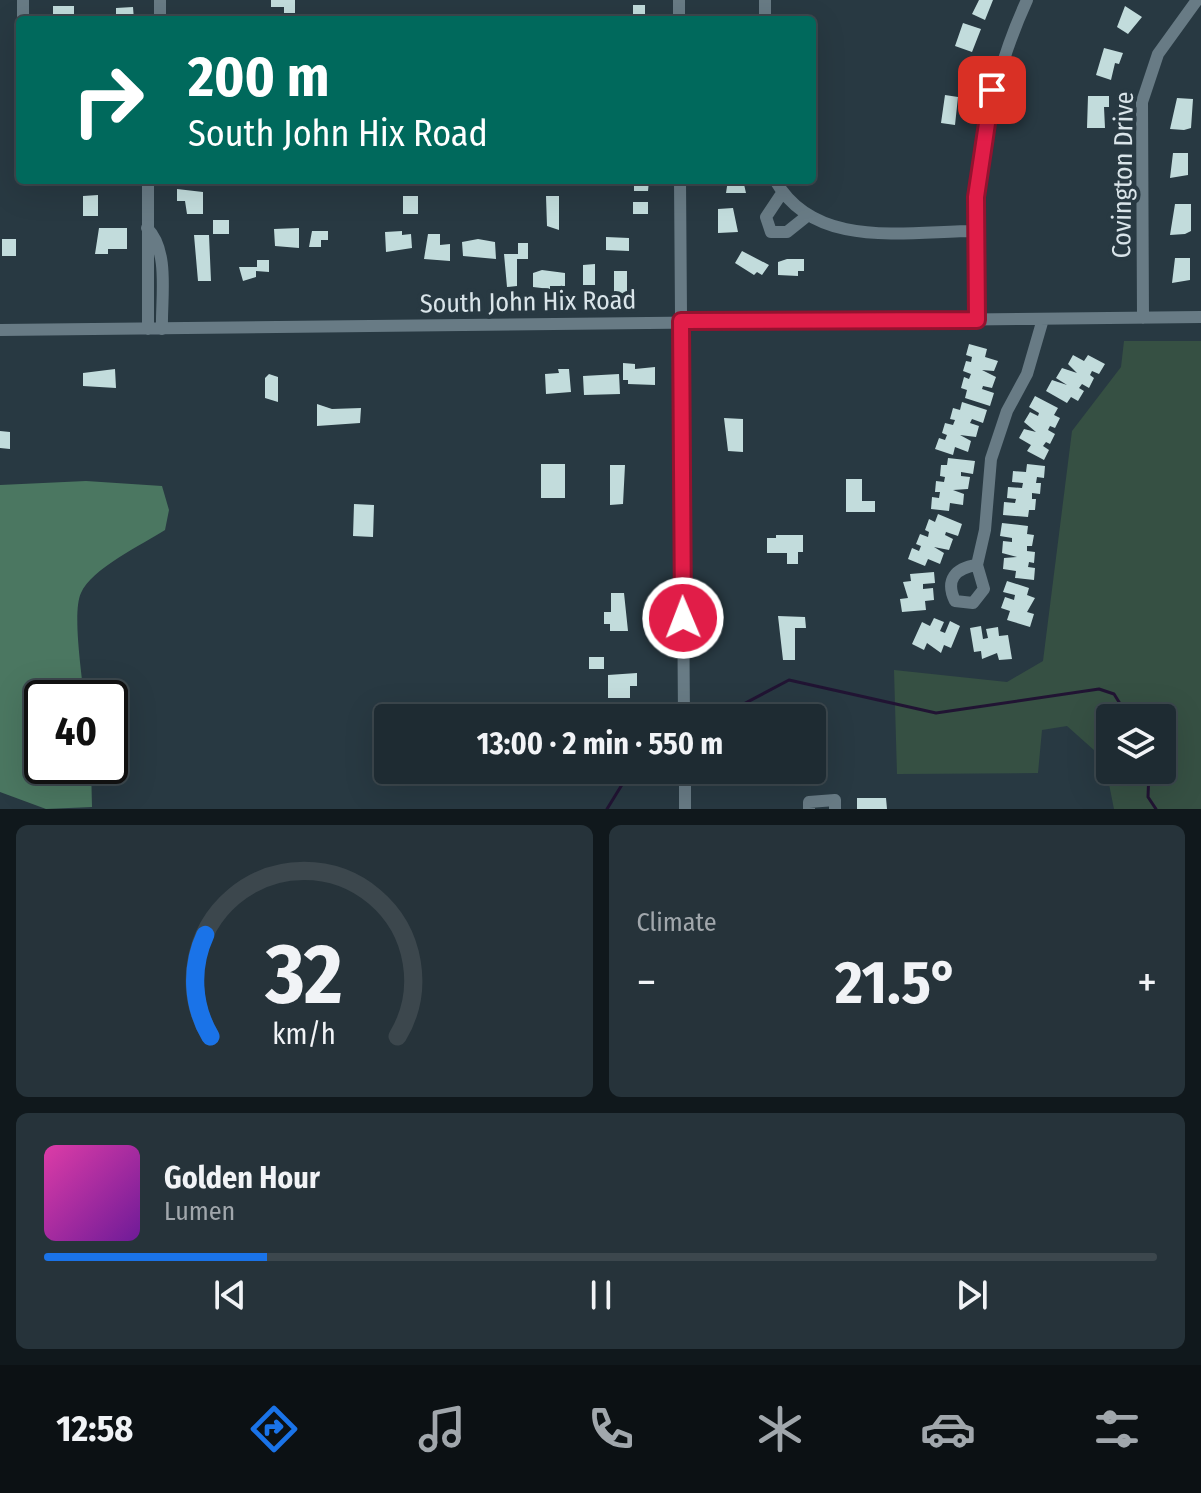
<!DOCTYPE html>
<html lang="en">
<head>
<meta charset="utf-8">
<style>
	:root { --surface:#1e2b32; --page:#26333a; --text:#f1f3f6; --muted:#a1a7ac; --line:#3c474d; --accent:#1a73e8 }
	body { margin:0; font-family:"Fira Sans Condensed",sans-serif; background:var(--page); color:var(--text); height:100vh; display:flex; flex-direction:column; font-size:30px; white-space:nowrap }
	* { box-sizing:border-box; margin:0 }
	p { font-size:26px; color:var(--muted) }
	.icon { flex:none; width:44px; height:44px; fill:none; stroke:currentColor; stroke-width:2; stroke-linecap:round; stroke-linejoin:round }
	.map { position:relative; height:809px; overflow:hidden }
	.details { display:flex; flex-direction:column; gap:16px; padding:16px; background:#10181c; flex:1 }
	.details>* { flex:none }
	.guide { position:absolute; left:16px; top:16px; width:800px; height:168px; border-radius:8px; box-shadow:0 8px 32px #0002,0 0 0 2px var(--line); background:#00695c; color:#fff; overflow:hidden }
	.tools { position:absolute; left:1096px; top:704px; display:grid; gap:16px }
	.tools a { display:grid; place-items:center; width:80px; height:80px; border-radius:8px; background:var(--surface); box-shadow:0 8px 32px #0002,0 0 0 2px var(--line); font-size:40px }
	.speed { position:absolute; left:24px; top:680px; display:flex; gap:16px; font-size:40px; font-weight:700; text-align:center }
	.speed>* { display:grid; place-content:center; width:104px; height:104px; border-radius:50%; background:var(--surface); box-shadow:0 8px 32px #0002,0 0 0 2px var(--line); line-height:1 }
	.speed .limit { border:4px solid #111; border-radius:12px; background:#fff; color:#111 }
	.pin { position:absolute; display:grid; place-items:center; width:68px; height:68px; color:#fff; margin:-34px; border-radius:16px; box-shadow:0 4px 12px #0006 }
	.me { position:absolute; width:88px; margin:-44px; rotate:359deg; stroke-linejoin:round; filter:drop-shadow(0 0 6px #0008) }
	.turn { display:flex; align-items:center; gap:28px; height:168px; padding:0 40px; font-size:36px }
	.turn .icon { width:104px; height:104px; stroke-width:2.5 }
	.turn b { display:block; font-size:56px; line-height:68px }
	.big { font-size:60px; font-weight:700; line-height:1.1 }
	.details .tile { flex:1; display:flex; flex-direction:column; justify-content:center; gap:12px; min-width:0; padding:0 28px; border-radius:12px; background:var(--page) }
	.details .dial { align-items:center; gap:0 }
	.dial svg { height:208px; overflow:visible; fill:none; stroke:var(--line); stroke-width:7; stroke-linecap:round; text-anchor:middle }
	.dial text { fill:var(--text); stroke:none }
	.song { display:flex; align-items:center; gap:24px }
	.cover { width:96px; height:96px; border-radius:12px; background:linear-gradient(135deg,hsl(320 70% 55%),hsl(280 70% 35%)) }
	.played { height:8px; border-radius:4px; background:linear-gradient(90deg,var(--accent) 20%,var(--line) 20%) }
	.keys { display:flex; justify-content:space-around; direction:ltr }
	.heat { display:flex; justify-content:space-between; align-items:center; font-size:44px; direction:ltr }
	.details .tiles { flex:1; display:grid; gap:16px; grid-template-columns:1fr 1fr }
	.tile:last-child { grid-column:span 2 }
	.trip { position:absolute; left:374px; top:704px; width:452px; height:80px; border-radius:8px; background:var(--surface); box-shadow:0 8px 32px #0002,0 0 0 2px var(--line); font-weight:700; line-height:80px; text-align:center }
	.tabs { display:flex; height:128px; justify-content:space-around; align-items:center; background:#0c1114; color:var(--muted) }
	.tabs .icon { width:56px; height:56px }
	.tabs .current { color:var(--accent) }
	.tabs b { font-size:36px; color:var(--text) }
	.map>svg:first-child { display:block }
</style>
</head>
<body>
<div class="map">
<svg width="1201" height="809" viewBox="0 0 1201 809">
	<rect width="100%" height="100%" fill="#283942"/>
	<!-- green -->
	<path fill="#365043" fill-rule="evenodd" d="M 1124,341 L 1201,341 L 1201,809 L 1114,809 L 1104,759 L 1067,726 L 1042,730 L 1038,773 L 897,774 L 894,670 L 1007,682 L 1043,661 L 1072,431 L 1121,367 ZM 1110,718 L 1162,718 L 1162,770 L 1110,770 Z"/>
	<!-- forest -->
	<path fill="#4b7761" d="M 86,481 L 162,486 L 169,510 L 165,530 C 143,544 91,569 81,593 C 72,612 82,675 84,698 L 42,698 L 42,766 L 91,766 L 92,807 L 46,809 L 0,792 L 0,485 Z"/>
	<g fill="none" stroke-linecap="round" stroke-linejoin="round">
		<!-- stream -->
		<path stroke="#211433" stroke-width="3" d="M 717,718 L 789,680 L 936,713 L 1099,689 L 1114,694 L 1129,718
			M 1149,770 L 1148,797 L 1156,809
			M 607,809 L 631,770"/>
	</g>
	<!-- building -->
	<path fill="#c2dcdc" d="M 271,0 L 295,0 L 295,13 L 284,13 L 284,7 L 271,7 Z
		M 979,0 L 993,0 L 985,20 L 972,14 Z
		M 633,5 L 645,5 L 645,14 L 651,14 L 651,20 L 638,20 L 638,15 L 633,15 Z
		M 53,6 L 74,6 L 74,20 L 53,20 Z
		M 1125,6 L 1142,17 L 1128,34 L 1117,27 Z
		M 133,7 L 134,20 L 116,20 L 116,8 Z
		M 963,23 L 981,29 L 972,52 L 955,46 Z
		M 1104,48 L 1123,53 L 1119,64 L 1115,63 L 1111,80 L 1096,75 Z
		M 945,95 L 958,97 L 955,125 L 941,123 Z
		M 1088,96 L 1109,96 L 1109,107 L 1104,107 L 1105,128 L 1087,128 Z
		M 1177,98 L 1193,99 L 1191,128 L 1184,130 L 1170,129 Z
		M 1173,153 L 1188,153 L 1188,175 L 1170,178 Z
		M 634,180 L 649,180 L 648,191 L 634,191 Z
		M 728,180 L 743,180 L 746,193 L 726,193 Z
		M 177,189 L 203,192 L 203,214 L 187,214 L 185,201 L 177,201 Z
		M 98,195 L 98,216 L 83,216 L 83,196 Z
		M 403,196 L 418,196 L 418,214 L 403,214 Z
		M 546,196 L 559,196 L 559,230 L 547,226 Z
		M 633,202 L 648,202 L 648,214 L 633,214 Z
		M 1175,204 L 1191,204 L 1191,231 L 1185,234 L 1170,235 Z
		M 733,208 L 738,232 L 718,233 L 718,209 Z
		M 213,220 L 229,220 L 229,234 L 213,234 Z
		M 99,228 L 127,228 L 127,249 L 108,249 L 108,254 L 95,254 Z
		M 299,228 L 299,248 L 275,246 L 274,229 Z
		M 312,231 L 328,231 L 328,240 L 321,240 L 321,247 L 309,247 Z
		M 402,231 L 402,235 L 411,234 L 412,248 L 386,252 L 385,232 Z
		M 428,234 L 440,234 L 440,245 L 450,244 L 450,261 L 424,259 Z
		M 194,235 L 209,235 L 211,281 L 198,281 Z
		M 606,237 L 629,238 L 629,251 L 606,250 Z
		M 2,239 L 16,239 L 16,256 L 2,256 Z
		M 478,239 L 495,242 L 496,259 L 463,256 L 462,242 Z
		M 518,243 L 528,243 L 528,259 L 517,259 L 517,286 L 507,287 L 504,254 L 518,254 Z
		M 742,251 L 769,265 L 762,275 L 757,272 L 754,275 L 735,263 Z
		M 1175,258 L 1190,258 L 1190,280 L 1172,283 Z
		M 787,259 L 804,259 L 804,271 L 798,271 L 798,276 L 778,275 L 778,262 Z
		M 257,260 L 269,260 L 269,272 L 256,271 L 256,277 L 243,281 L 239,267 L 257,267 Z
		M 595,264 L 595,285 L 583,285 L 583,265 Z
		M 542,270 L 565,273 L 565,286 L 550,286 L 550,289 L 533,287 L 533,273 Z
		M 614,271 L 627,271 L 627,293 L 614,294 Z
		M 969,344 L 987,349 L 985,357 L 998,361 L 994,371 L 982,370 L 996,377 L 992,388 L 983,386 L 982,389 L 994,393 L 990,406 L 965,398 L 967,390 L 961,388 L 964,377 L 969,379 L 971,374 L 963,371 L 966,361 L 971,362 L 972,357 L 966,355 Z
		M 1073,355 L 1084,361 L 1088,355 L 1105,364 L 1099,374 L 1092,371 L 1090,375 L 1094,378 L 1089,388 L 1082,384 L 1079,388 L 1084,391 L 1078,401 L 1071,397 L 1067,403 L 1046,391 L 1052,380 L 1067,385 L 1056,378 L 1062,368 L 1077,373 L 1068,364 Z
		M 623,363 L 635,364 L 635,369 L 655,367 L 655,385 L 628,384 L 628,380 L 623,380 Z
		M 115,369 L 116,388 L 83,386 L 83,373 Z
		M 558,369 L 569,369 L 571,392 L 546,394 L 545,374 L 559,373 Z
		M 269,374 L 278,377 L 278,402 L 265,398 L 265,378 Z
		M 619,374 L 620,394 L 584,395 L 583,376 Z
		M 1035,396 L 1058,408 L 1054,415 L 1060,418 L 1055,428 L 1050,426 L 1048,430 L 1055,434 L 1050,444 L 1046,442 L 1043,446 L 1049,450 L 1044,460 L 1027,451 L 1031,445 L 1019,438 L 1024,429 L 1036,432 L 1024,422 L 1030,412 L 1038,416 L 1039,413 L 1029,407 Z
		M 962,402 L 987,410 L 983,423 L 972,419 L 970,423 L 979,426 L 976,437 L 960,435 L 971,441 L 968,452 L 955,447 L 953,455 L 935,449 L 939,438 L 945,440 L 947,435 L 942,433 L 945,423 L 953,425 L 955,420 L 950,419 L 953,408 L 960,410 Z
		M 317,404 L 332,409 L 361,408 L 360,423 L 317,426 Z
		M 724,418 L 743,419 L 743,452 L 728,451 Z
		M 0,431 L 10,432 L 10,449 L 0,448 Z
		M 948,458 L 975,461 L 973,474 L 961,472 L 961,476 L 970,477 L 968,489 L 953,490 L 964,494 L 963,505 L 950,503 L 949,511 L 931,509 L 932,497 L 939,498 L 940,492 L 935,492 L 936,481 L 944,482 L 945,477 L 940,476 L 941,465 L 947,465 Z
		M 541,464 L 565,464 L 565,498 L 541,498 Z
		M 1027,464 L 1045,466 L 1044,478 L 1037,477 L 1036,483 L 1041,483 L 1040,494 L 1032,493 L 1032,499 L 1036,499 L 1035,510 L 1029,510 L 1028,517 L 1003,515 L 1004,502 L 1015,503 L 1016,499 L 1007,498 L 1008,487 L 1022,488 L 1023,483 L 1012,482 L 1013,471 L 1026,472 Z
		M 610,465 L 625,465 L 623,504 L 610,505 Z
		M 846,479 L 862,479 L 862,501 L 875,501 L 875,512 L 846,512 Z
		M 354,504 L 374,505 L 373,537 L 353,536 Z
		M 938,514 L 962,524 L 958,536 L 946,532 L 945,535 L 953,539 L 949,550 L 934,547 L 944,553 L 940,564 L 928,559 L 925,566 L 908,559 L 912,548 L 919,551 L 921,546 L 916,544 L 920,534 L 928,537 L 929,532 L 925,530 L 929,519 L 935,522 Z
		M 1002,523 L 1028,526 L 1027,534 L 1034,535 L 1032,546 L 1027,546 L 1027,551 L 1035,552 L 1034,563 L 1029,562 L 1028,567 L 1035,568 L 1034,580 L 1015,578 L 1016,571 L 1003,569 L 1004,558 L 1017,557 L 1002,553 L 1003,541 L 1012,542 L 1012,538 L 1000,536 Z
		M 776,535 L 803,535 L 803,552 L 798,552 L 798,564 L 787,564 L 787,553 L 767,553 L 767,538 L 776,538 Z
		M 934,572 L 935,583 L 923,584 L 923,589 L 933,588 L 934,600 L 925,601 L 926,610 L 902,612 L 900,599 L 908,598 L 903,582 L 911,581 L 910,574 Z
		M 1007,581 L 1029,588 L 1027,595 L 1035,598 L 1027,612 L 1034,614 L 1030,627 L 1007,620 L 1010,611 L 1001,608 L 1005,597 L 1014,600 L 1015,595 L 1003,592 Z
		M 611,593 L 624,593 L 628,631 L 610,631 L 610,624 L 604,624 L 604,612 L 611,612 Z
		M 778,616 L 805,617 L 806,628 L 795,628 L 795,660 L 783,660 Z
		M 934,618 L 944,622 L 940,631 L 945,633 L 950,621 L 960,626 L 951,648 L 944,645 L 941,653 L 927,643 L 924,650 L 912,644 L 922,622 L 930,626 Z
		M 981,626 L 983,639 L 988,638 L 986,629 L 998,627 L 999,636 L 1008,635 L 1012,659 L 999,660 L 997,653 L 982,659 L 981,651 L 974,652 L 970,628 Z
		M 589,657 L 604,657 L 604,669 L 589,669 Z
		M 637,673 L 637,686 L 630,686 L 630,698 L 608,698 L 608,675 Z
		M 857,798 L 886,798 L 887,809 L 857,809 Z"/>
	<g fill="none" stroke-linecap="round" stroke-linejoin="round">
		<!-- minor -->
		<path stroke="#687b85" stroke-width="12" d="M 23,0 L 23,20
			M 160,0 L 160,20
			M 679,0 L 679,20
			M 765,0 L 765,20
			M 148,180 L 148,329
			M 680,180 L 684,718
			M 775,180 C 815,251 907,231 976,231
			M 782,193 L 766,217 L 771,232 L 787,232 L 807,216
			M 147,228 C 170,251 161,298 162,329
			M 1143,318 L 1142,102 L 1158,54 L 1197,0
			M 977,320 C 975,202 977,109 1027,0
			M 0,330 L 1201,317
			M 977,565 C 955,568 945,580 955,601 L 973,603 L 984,589 L 977,565 L 985,530 L 991,459 L 1007,411 L 1027,374 L 1043,319
			M 685,809 L 685,770
			M 809,809 L 809,802 L 835,800 L 835,809"/>
	</g>
	<g fill="none" stroke-linecap="round" stroke-linejoin="round">
		<defs>
			<path id="route" d="M 683,618 L 681,321 L 977,320 L 976,197 L 992,90"/>
		</defs>
		<!-- route casing -->
		<use href="#route" stroke="#92132f" stroke-width="20"/>
		<!-- route -->
		<use href="#route" stroke="#e11d48" stroke-width="14"/>
	</g>
	<g text-anchor="middle" dominant-baseline="central" stroke-width="8" stroke-linejoin="round" paint-order="stroke">
		<!-- street labels -->
		<g font-size="26" fill="#d9e4e9" stroke="#283942">
			<text transform="translate(1123 175) rotate(-89)">Covington Drive</text>
			<text transform="translate(528 302) rotate(-1)">South John Hix Road</text>
		</g>
	</g>
</svg>
<div class="tools">
<a><svg class="icon" aria-label="layers" viewBox="0 0 24 24"><path d="M12 4l9 5-9 5-9-5zM3 14l9 5 9-5"/></svg></a>
</div>
<div class="speed"><div class="limit">40</div></div>
<div class="pin" style="left:992px;top:90px;background:#d93025"><svg class="icon" aria-label="arrive" viewBox="0 0 24 24"><path d="M6 21V4h12l-3 4 3 4H6"/></svg></div>
<svg class="me" style="left:683px;top:618px" viewBox="-20 -20 40 40"><circle r="17" fill="#e11d48" stroke="#fff" stroke-width="3"/><path d="M0-11L8 9 0 5-8 9z" fill="#fff"/></svg>
<div class="trip">13:00 · 2 min · 550 m</div>
<div class="guide">
<div class="turn"><svg class="icon" aria-label="right" viewBox="0 0 24 24"><path d="M7 20v-9h11M14 6l5 5-5 5"/></svg><div><b>200 m</b>South John Hix Road</div></div>
</div>
</div>
<section class="details">
<div class="tiles">
<div class="tile dial"><svg viewBox="0 0 100 80">
<path d="M14 69A42 42 0 1 1 86 69"/>
<path d="M14 69A42 42 0 0 1 12 30" stroke="#1a73e8"/>
<text x="50" y="56" font-size="32" font-weight="700">32</text>
<text x="50" y="72" font-size="11">km/h</text>
</svg></div>
<div class="tile"><p>Climate</p>
<div class="heat"><a>−</a><b class="big">21.5°</b><a>+</a></div>
</div>
<div class="tile">
<div class="song"><i class="cover"></i><div><b>Golden Hour</b><p>Lumen</p></div></div>
<div class="played"></div>
<div class="keys"><svg class="icon" aria-label="previous" viewBox="0 0 24 24"><path d="M18 5L8 12l10 7zM5 5v14"/></svg><svg class="icon" aria-label="pause" viewBox="0 0 24 24"><path d="M8 5v14M16 5v14"/></svg><svg class="icon" aria-label="next" viewBox="0 0 24 24"><path d="M6 5l10 7-10 7zM19 5v14"/></svg></div>
</div>
</div>
</section>
<nav class="tabs">
<b>12:58</b>
<svg class="icon current" aria-label="directions" viewBox="0 0 24 24"><path d="M12 3l9 9-9 9-9-9zM9 14v-3h6M13 9l2 2-2 2"/></svg>
<svg class="icon" aria-label="music" viewBox="0 0 24 24"><path d="M9 18V5l10-2v13"/><circle cx="6" cy="18" r="3"/><circle cx="16" cy="16" r="3"/></svg>
<svg class="icon" aria-label="phone" viewBox="0 0 24 24"><path d="M5 4h4l2 5-3 2q2 4 5 5l2-3 5 2v4C11 20 4 13 5 4z"/></svg>
<svg class="icon" aria-label="climate" viewBox="0 0 24 24"><path d="M12 3v18M4 7l16 10M4 17L20 7"/></svg>
<svg class="icon" aria-label="car" viewBox="0 0 24 24"><path d="M5 17H2v-5l4-1 3-4h7l3 4 3 1v5h-3M9 17h6M6 11h13"/><circle cx="7" cy="17" r="2"/><circle cx="17" cy="17" r="2"/></svg>
<svg class="icon" aria-label="filters" viewBox="0 0 24 24"><path d="M4 7h16M4 17h16"/><circle cx="9" cy="7" r="2"/><circle cx="15" cy="17" r="2"/></svg>
</nav>
</body>
</html>
